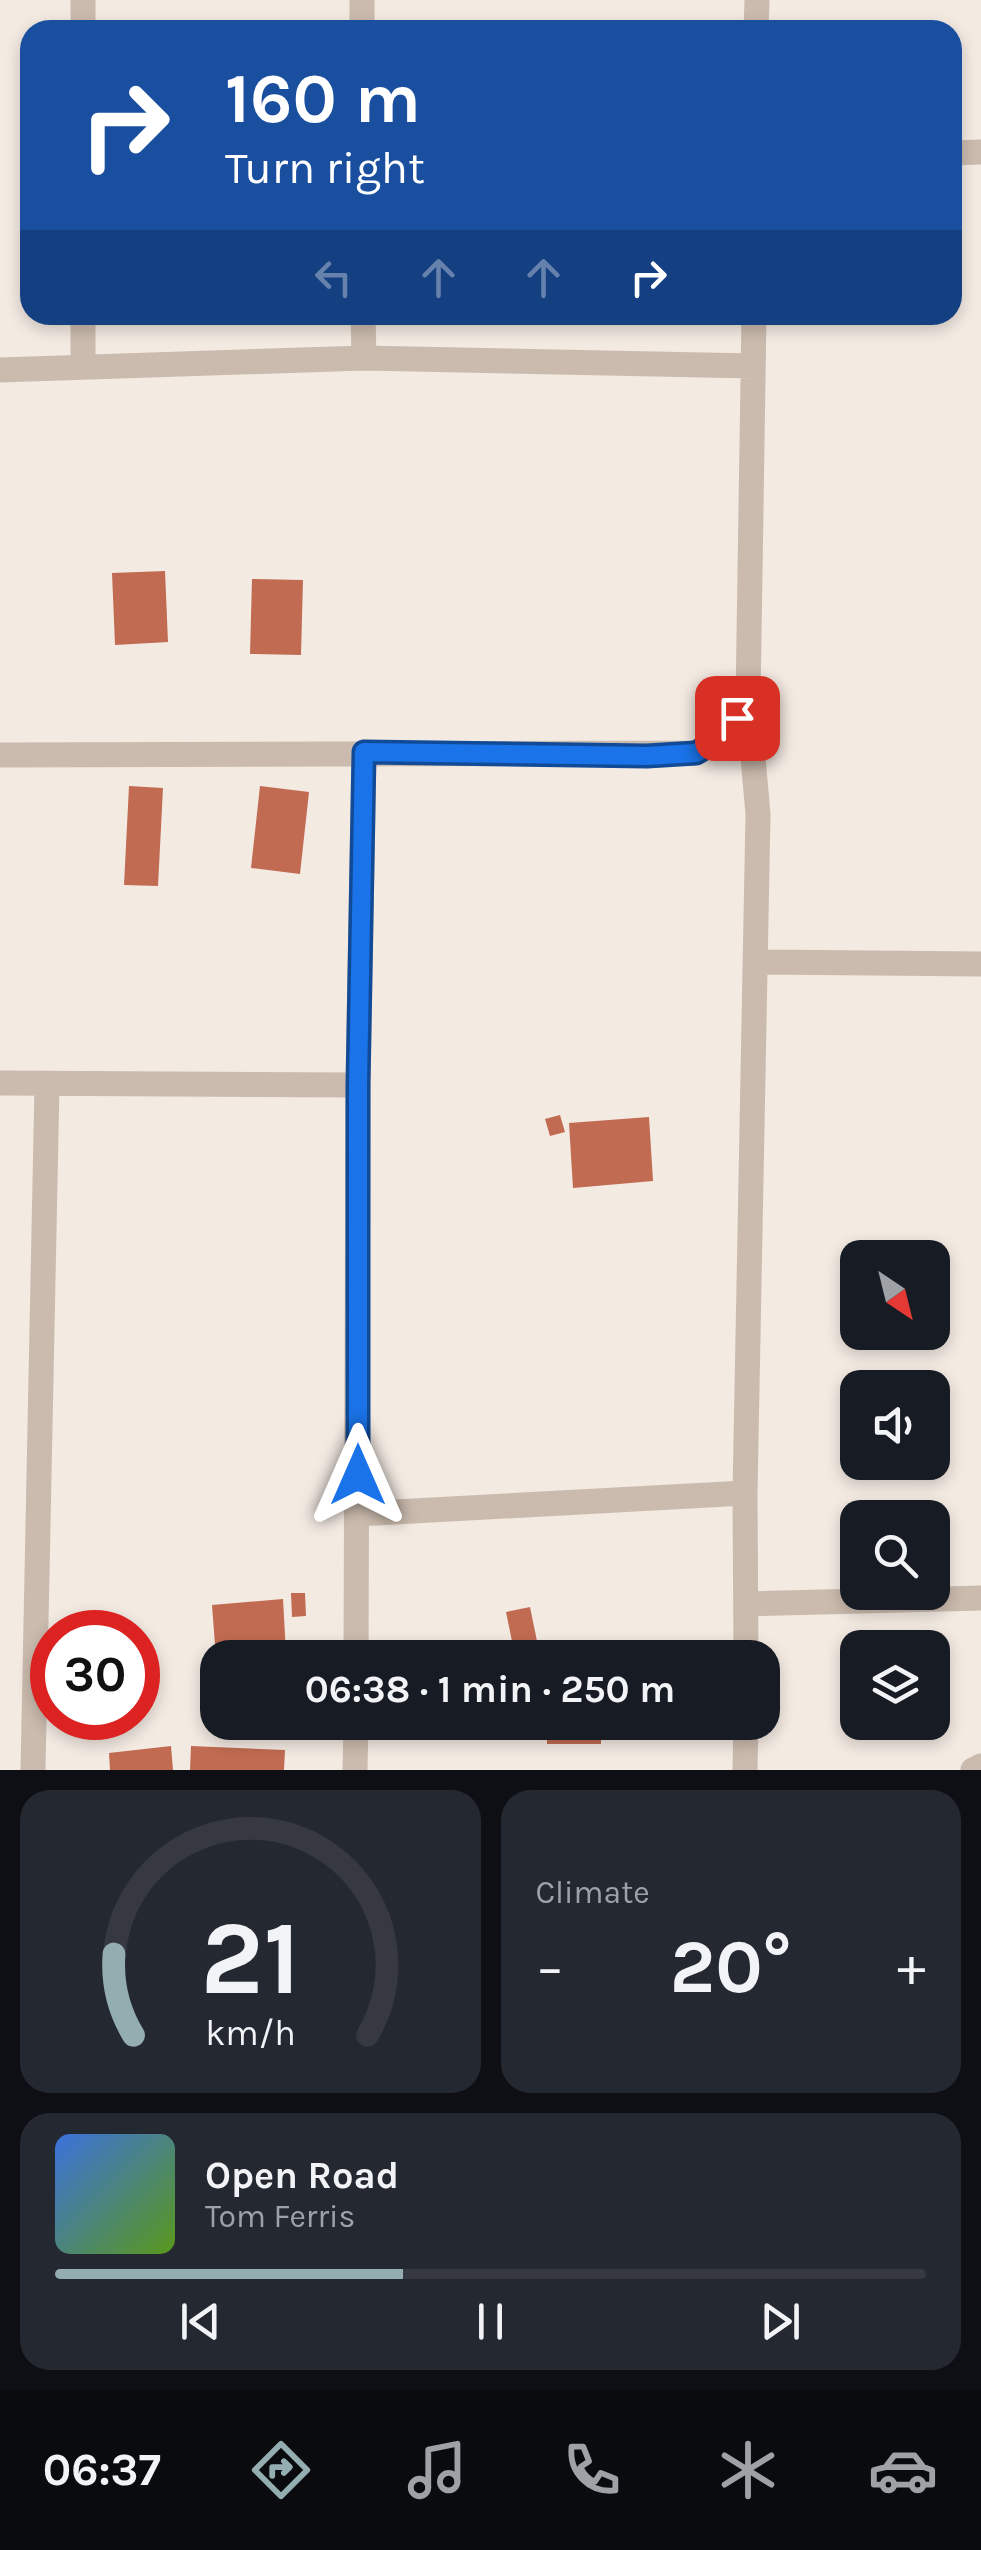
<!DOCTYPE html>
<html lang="en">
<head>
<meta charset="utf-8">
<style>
	:root { --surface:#171b24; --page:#242831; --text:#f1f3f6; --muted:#9ea1a6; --line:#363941; --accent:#94adb0 }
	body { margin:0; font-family:Karla,sans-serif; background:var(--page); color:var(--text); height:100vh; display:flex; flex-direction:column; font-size:38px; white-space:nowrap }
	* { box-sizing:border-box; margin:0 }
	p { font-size:32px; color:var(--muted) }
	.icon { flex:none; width:55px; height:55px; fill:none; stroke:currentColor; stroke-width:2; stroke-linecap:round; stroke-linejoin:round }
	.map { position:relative; height:1770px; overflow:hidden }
	.drawer { display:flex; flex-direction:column; gap:20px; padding:20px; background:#0d0f14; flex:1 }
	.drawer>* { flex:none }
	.banner { position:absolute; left:20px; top:20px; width:942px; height:305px; border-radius:30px; box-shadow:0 5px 15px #0003; background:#1a4fa0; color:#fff; overflow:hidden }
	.needle { width:65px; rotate:145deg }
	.tools { position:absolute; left:840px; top:1240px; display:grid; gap:20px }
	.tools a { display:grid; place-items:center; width:110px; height:110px; border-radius:20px; background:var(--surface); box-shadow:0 5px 15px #0003; font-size:50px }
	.speed { position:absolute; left:30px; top:1610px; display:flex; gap:20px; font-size:50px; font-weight:700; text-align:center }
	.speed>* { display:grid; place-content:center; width:130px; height:130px; border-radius:50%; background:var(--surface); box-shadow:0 5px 15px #0003; line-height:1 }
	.speed .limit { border:15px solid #d22; background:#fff; color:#111 }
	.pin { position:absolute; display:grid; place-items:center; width:85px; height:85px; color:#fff; margin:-42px; border-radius:20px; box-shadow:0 5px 15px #0006 }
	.me { position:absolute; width:110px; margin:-55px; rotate:0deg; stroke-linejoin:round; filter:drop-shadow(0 0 8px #0008) }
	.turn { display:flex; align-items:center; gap:35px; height:210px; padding:0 40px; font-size:45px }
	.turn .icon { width:130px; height:130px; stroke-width:2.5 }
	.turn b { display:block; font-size:70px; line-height:85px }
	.lanes { display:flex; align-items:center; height:95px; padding:0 40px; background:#0003; justify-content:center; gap:50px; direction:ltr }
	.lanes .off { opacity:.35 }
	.big { font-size:75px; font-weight:700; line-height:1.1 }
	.drawer .card { flex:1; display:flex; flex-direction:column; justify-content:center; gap:15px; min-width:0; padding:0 35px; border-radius:30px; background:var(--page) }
	.drawer .dial { align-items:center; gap:0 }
	.dial svg { height:260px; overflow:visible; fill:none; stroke:var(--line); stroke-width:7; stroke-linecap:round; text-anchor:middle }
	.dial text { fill:var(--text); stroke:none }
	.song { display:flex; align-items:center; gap:30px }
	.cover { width:120px; height:120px; border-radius:15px; background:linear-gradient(135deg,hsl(220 70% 55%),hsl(90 70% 35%)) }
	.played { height:10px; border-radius:5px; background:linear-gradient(90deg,var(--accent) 40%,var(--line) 40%) }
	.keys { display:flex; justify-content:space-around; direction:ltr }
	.heat { display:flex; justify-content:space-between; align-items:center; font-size:55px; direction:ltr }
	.drawer .tiles { flex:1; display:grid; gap:20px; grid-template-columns:1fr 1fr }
	.card:last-child { grid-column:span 2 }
	.trip { position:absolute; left:200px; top:1640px; width:580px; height:100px; border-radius:30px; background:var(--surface); box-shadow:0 5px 15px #0003; font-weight:700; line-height:100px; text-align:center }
	.dock { display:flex; height:160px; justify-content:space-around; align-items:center; background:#090b0e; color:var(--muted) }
	.dock .icon { width:70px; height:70px }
	.dock .selected { color:var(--accent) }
	.dock b { font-size:45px; color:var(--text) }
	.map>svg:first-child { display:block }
</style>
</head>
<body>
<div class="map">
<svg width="981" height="1770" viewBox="0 0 981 1770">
	<rect width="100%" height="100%" fill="#f3eae2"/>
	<!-- building -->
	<path fill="#c16b52" d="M 165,571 L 168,642 L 115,645 L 112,573 Z
		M 252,579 L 303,580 L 301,655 L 250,654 Z
		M 129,786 L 163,788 L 158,886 L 124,885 Z
		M 260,786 L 309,792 L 300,874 L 251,868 Z
		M 560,1115 L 565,1132 L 550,1136 L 545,1119 Z
		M 649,1117 L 653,1181 L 573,1188 L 569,1123 Z
		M 291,1593 L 305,1593 L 306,1616 L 292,1617 Z
		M 283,1599 L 286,1653 L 216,1658 L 212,1605 Z
		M 530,1607 L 538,1646 L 514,1651 L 506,1612 Z
		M 547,1722 L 601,1722 L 601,1744 L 547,1744 Z
		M 171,1746 L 173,1770 L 110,1770 L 109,1753 Z
		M 191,1746 L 285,1750 L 284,1770 L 190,1770 Z"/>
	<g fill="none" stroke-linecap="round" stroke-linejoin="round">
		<!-- street -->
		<path stroke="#cbbbae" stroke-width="25" d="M 83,0 L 83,30
			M 362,0 L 362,30
			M 756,30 L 757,0
			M 952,153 L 981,152
			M 83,315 L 83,367
			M 363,315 L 364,358
			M 0,370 L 364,358 L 753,366
			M 0,755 L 696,753 L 726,735 L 748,701 L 754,315
			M 758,962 L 981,964
			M 0,1083 L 358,1085
			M 358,1514 L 745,1493
			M 747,1604 L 981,1598
			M 356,1658 L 358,1085 L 364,752
			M 746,1658 L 745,1493 L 758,814 L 748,701
			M 33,1770 L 47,1084
			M 355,1770 L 356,1722
			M 745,1770 L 746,1722
			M 973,1770 L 981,1766"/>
	</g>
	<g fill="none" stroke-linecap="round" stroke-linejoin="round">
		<defs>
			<path id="route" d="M 358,1475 L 358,1085 L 364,752 L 647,756 L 696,753 L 726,735 L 737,718"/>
		</defs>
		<!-- route casing -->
		<use href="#route" stroke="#114b97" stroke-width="25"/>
		<!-- route -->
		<use href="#route" stroke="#1a73e8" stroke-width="18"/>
	</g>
</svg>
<div class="tools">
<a><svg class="needle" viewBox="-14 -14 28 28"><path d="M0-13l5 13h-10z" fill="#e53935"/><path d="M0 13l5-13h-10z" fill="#9ea1a6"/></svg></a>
<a><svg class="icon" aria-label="sound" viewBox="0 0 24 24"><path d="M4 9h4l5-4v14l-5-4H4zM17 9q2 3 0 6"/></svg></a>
<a><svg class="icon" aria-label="search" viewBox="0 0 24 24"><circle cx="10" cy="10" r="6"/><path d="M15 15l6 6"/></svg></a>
<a><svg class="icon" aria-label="layers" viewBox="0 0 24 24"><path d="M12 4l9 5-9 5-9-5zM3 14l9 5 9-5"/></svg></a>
</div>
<div class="speed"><div class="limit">30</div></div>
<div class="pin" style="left:737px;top:718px;background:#d93025"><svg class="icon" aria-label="arrive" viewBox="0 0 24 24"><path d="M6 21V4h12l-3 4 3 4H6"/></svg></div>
<svg class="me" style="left:358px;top:1475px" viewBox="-20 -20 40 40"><path d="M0-17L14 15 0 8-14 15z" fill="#1a73e8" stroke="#fff" stroke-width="4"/></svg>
<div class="trip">06:38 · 1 min · 250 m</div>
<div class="banner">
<div class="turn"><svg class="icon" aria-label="right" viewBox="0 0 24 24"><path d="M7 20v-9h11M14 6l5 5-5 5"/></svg><div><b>160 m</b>Turn right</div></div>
<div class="lanes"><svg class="icon off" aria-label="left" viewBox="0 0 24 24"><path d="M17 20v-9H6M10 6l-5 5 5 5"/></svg><svg class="icon off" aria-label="ahead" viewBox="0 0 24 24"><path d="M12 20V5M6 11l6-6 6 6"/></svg><svg class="icon off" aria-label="ahead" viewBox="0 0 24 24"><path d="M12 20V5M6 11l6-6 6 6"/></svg><svg class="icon" aria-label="right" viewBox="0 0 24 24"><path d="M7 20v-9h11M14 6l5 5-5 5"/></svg></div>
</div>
</div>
<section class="drawer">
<div class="tiles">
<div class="card dial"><svg viewBox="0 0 100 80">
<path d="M14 69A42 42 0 1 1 86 69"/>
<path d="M14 69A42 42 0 0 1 8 44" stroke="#94adb0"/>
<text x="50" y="56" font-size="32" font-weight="700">21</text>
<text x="50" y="72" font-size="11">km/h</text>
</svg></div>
<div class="card"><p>Climate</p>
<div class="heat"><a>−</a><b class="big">20°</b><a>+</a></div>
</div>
<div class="card">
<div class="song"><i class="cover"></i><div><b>Open Road</b><p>Tom Ferris</p></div></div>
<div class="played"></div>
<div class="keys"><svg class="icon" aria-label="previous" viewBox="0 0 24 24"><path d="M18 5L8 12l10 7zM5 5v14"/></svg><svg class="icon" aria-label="pause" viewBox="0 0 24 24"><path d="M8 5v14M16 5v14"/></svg><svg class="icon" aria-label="next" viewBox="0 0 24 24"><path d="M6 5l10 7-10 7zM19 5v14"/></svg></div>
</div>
</div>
</section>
<nav class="dock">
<b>06:37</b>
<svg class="icon selected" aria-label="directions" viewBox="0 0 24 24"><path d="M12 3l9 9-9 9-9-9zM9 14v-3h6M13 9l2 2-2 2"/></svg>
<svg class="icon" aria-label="music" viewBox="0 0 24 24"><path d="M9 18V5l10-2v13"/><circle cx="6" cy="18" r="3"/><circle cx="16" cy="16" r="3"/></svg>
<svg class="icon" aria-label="phone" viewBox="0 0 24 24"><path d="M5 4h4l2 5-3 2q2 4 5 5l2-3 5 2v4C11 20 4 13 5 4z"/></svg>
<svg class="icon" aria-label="climate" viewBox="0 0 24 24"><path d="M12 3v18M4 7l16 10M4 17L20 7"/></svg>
<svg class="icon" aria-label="car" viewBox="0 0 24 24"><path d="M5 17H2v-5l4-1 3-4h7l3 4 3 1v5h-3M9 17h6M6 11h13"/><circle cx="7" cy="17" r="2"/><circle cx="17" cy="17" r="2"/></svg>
</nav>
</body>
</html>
